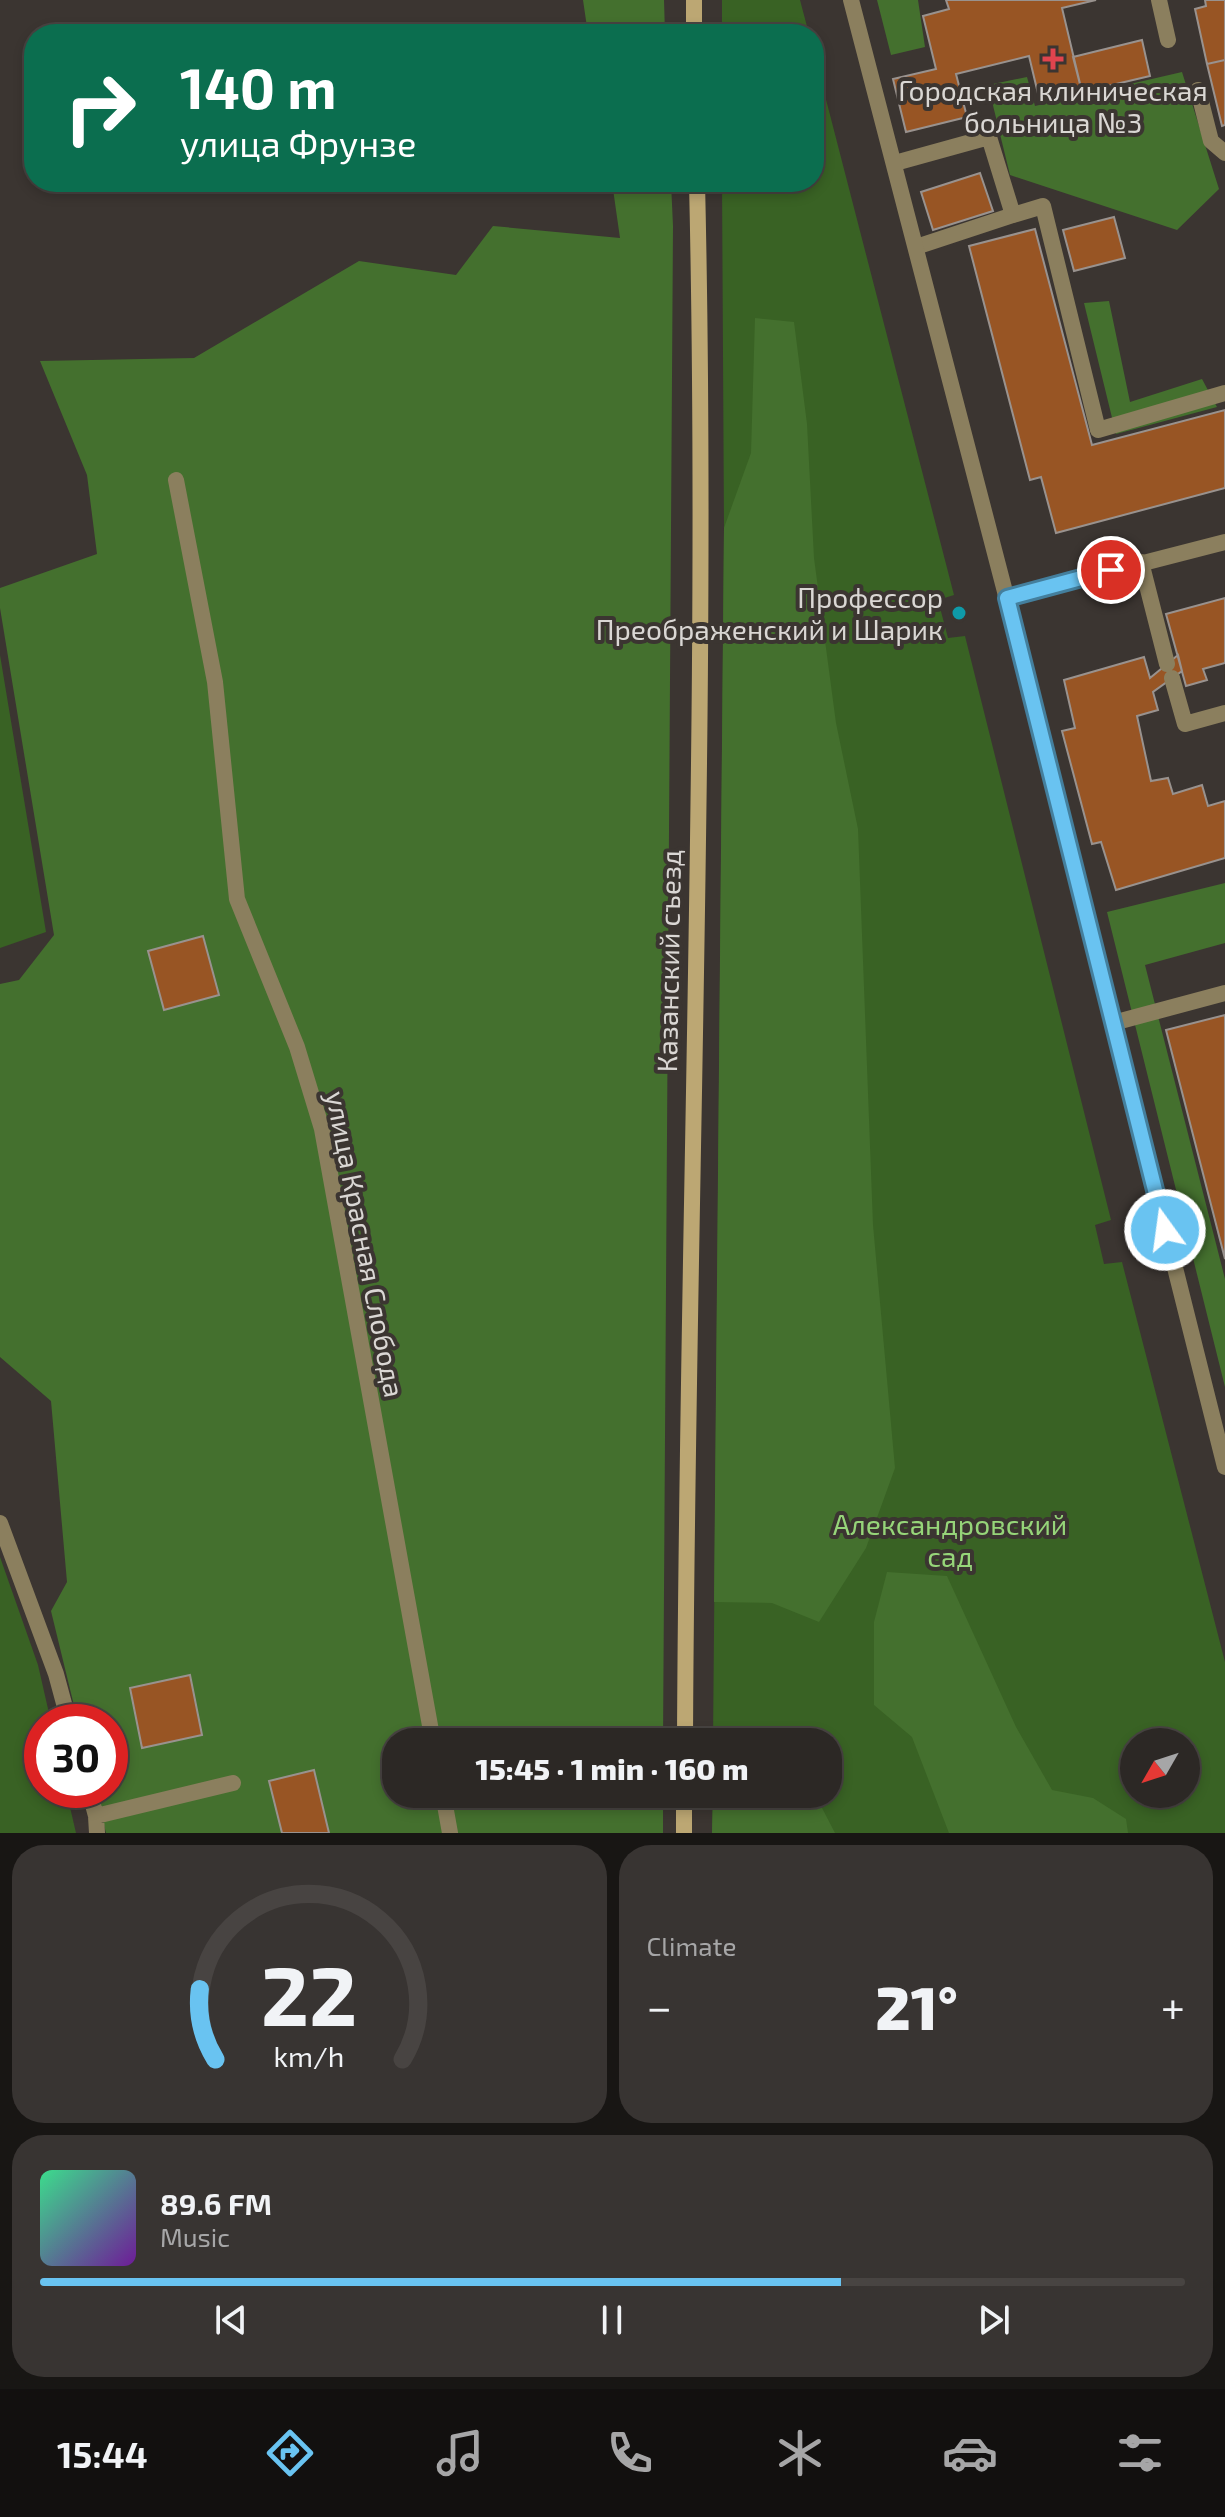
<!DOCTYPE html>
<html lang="en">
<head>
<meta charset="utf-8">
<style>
	:root { --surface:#2c2825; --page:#383432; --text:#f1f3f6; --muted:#a6a6a7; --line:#484442; --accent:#69c3f1 }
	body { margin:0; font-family:"Exo 2",sans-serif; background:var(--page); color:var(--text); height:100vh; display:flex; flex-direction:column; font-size:30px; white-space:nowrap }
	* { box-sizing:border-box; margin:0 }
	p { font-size:26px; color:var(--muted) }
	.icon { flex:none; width:44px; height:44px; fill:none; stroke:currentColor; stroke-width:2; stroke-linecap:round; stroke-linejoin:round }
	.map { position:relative; height:1833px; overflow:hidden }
	.details { display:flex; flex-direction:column; gap:12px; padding:12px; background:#181614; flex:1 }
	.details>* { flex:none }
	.hud { position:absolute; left:24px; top:24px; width:800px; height:168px; border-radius:32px; box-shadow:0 4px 12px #0003,0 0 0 2px var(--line); background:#0b6e4f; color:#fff; overflow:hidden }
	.needle { width:52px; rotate:231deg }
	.buttons { position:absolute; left:1120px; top:1728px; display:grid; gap:16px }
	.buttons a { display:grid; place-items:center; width:80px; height:80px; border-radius:50%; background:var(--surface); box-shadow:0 4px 12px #0003,0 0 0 2px var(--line); font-size:40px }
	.speed { position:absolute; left:24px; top:1704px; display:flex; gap:16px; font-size:40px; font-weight:700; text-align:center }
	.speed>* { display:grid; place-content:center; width:104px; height:104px; border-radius:50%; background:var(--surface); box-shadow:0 4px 12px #0003,0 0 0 2px var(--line); line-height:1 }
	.speed .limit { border:12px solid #d22; background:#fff; color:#111 }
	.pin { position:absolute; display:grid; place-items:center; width:68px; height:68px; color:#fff; margin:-34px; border:4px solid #fff; border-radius:50%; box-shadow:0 2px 8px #0007 }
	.me { position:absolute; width:88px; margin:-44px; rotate:346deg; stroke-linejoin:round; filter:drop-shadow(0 0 6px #0008) }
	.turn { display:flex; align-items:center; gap:28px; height:168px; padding:0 24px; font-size:36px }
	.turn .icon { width:104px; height:104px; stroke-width:2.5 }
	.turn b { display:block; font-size:56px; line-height:68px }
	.big { font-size:60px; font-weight:800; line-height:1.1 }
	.details .card { flex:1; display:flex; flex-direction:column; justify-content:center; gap:12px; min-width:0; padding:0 28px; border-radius:32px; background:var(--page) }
	.details .dial { align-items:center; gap:0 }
	.dial svg { height:208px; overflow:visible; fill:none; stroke:var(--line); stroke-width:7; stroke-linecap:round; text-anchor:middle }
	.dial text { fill:var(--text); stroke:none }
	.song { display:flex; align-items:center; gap:24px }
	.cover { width:96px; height:96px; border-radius:12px; background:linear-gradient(135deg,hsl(150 70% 55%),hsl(280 70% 35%)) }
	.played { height:8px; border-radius:4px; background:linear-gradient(90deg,var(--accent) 70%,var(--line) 70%) }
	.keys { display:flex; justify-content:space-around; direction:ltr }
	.heat { display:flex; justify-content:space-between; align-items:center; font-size:44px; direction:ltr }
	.details .tiles { flex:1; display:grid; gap:12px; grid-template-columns:1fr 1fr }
	.card:last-child { grid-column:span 2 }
	.trip { position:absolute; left:382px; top:1728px; width:460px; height:80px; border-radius:32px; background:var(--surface); box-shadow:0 4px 12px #0003,0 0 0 2px var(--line); font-weight:800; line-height:80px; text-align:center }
	.tabs { display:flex; height:128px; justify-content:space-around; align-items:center; background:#12100f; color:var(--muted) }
	.tabs .icon { width:56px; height:56px }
	.tabs .on { color:var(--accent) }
	.tabs b { font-size:36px; color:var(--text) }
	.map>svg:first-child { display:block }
</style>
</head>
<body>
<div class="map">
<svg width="1225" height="1833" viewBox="0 0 1225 1833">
	<rect width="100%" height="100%" fill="#3b3531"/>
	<!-- green -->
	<path fill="#396224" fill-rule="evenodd" d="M 722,0 L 800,0 L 809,34 L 722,34 Z
		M 814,53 L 954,595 L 938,600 L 948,638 L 965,636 L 1111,1220 L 1095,1225 L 1104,1264 L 1122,1262 L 1225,1662 L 1225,1833 L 712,1833 L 713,1794 L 828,1794 L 828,1742 L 713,1742 L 724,528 L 722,182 L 814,182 ZM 1134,1742 L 1186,1742 L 1186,1794 L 1134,1794 Z
		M 0,655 L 46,932 L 0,948 Z
		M 0,1557 L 38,1665 L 51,1722 L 42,1722 L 42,1790 L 66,1790 L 76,1833 L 0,1833 Z"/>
	<!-- forest -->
	<path fill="#44702e" d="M 583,0 L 664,0 L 665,34 L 588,34 Z
		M 877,0 L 918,0 L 925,47 L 891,55 Z
		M 1182,72 L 1219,189 L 1177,230 L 1010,175 L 988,85 L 1027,77 L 1035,106 Z
		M 612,182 L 671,182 L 673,226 L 663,1742 L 396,1742 L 396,1794 L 663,1794 L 663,1833 L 106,1833 L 95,1790 L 110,1790 L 110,1722 L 78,1722 L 51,1611 L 67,1582 L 51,1401 L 0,1357 L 0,984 L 19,980 L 54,935 L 0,608 L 0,588 L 97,554 L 87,475 L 40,361 L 194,358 L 359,261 L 456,275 L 493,226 L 620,238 Z
		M 1109,301 L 1130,402 L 1202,379 L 1217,407 L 1116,434 L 1084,303 Z
		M 755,318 L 794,322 L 807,424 L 814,558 L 836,723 L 858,829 L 873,1225 L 895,1468 L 866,1548 L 819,1622 L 772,1603 L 714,1602 L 724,528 L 751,453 Z
		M 1225,883 L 1225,943 L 1145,965 L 1225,1279 L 1225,1387 L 1107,912 Z
		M 887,1572 L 947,1576 L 1016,1727 L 1052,1790 L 1093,1798 L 1126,1819 L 1128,1833 L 949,1833 L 912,1737 L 874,1705 L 874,1622 Z
		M 713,1794 L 799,1794 L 821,1806 L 835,1833 L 712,1833 Z"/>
	<!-- building -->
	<path fill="#985524" stroke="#99928e" stroke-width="2" d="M 946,0 L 1096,0 L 1062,8 L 1082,92 L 1040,102 L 1029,56 L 956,74 L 967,117 L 906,132 L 893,79 L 936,69 L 923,16 L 949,9 Z
		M 1205,0 L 1225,0 L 1225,60 L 1207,64 L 1195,9 L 1206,6 Z
		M 1142,40 L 1150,76 L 1082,92 L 1073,57 Z
		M 1225,60 L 1225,125 L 1222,126 L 1207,64 Z
		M 980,173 L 993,211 L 933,230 L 921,192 Z
		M 1114,217 L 1125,258 L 1074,271 L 1063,230 Z
		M 1035,229 L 1092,445 L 1225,410 L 1225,488 L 1056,533 L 1041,477 L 1030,480 L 969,246 Z
		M 1225,598 L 1225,663 L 1203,669 L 1207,680 L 1186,686 L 1166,614 Z
		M 1178,655 L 1182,671 L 1153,692 L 1158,710 L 1137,716 L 1151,781 L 1168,778 L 1173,794 L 1202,785 L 1208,806 L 1225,801 L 1225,858 L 1116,890 L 1101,842 L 1092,844 L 1062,731 L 1075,728 L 1064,680 L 1144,657 L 1150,678 Z
		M 203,936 L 219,995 L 164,1010 L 148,951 Z
		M 1225,1015 L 1225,1259 L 1166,1030 Z
		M 190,1675 L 202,1735 L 142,1748 L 130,1688 Z
		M 314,1770 L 329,1833 L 282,1833 L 269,1781 Z"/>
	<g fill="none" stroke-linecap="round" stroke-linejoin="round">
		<!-- lane -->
		<path stroke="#8b7f5e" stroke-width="16" d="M 1159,0 L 1168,40
			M 1198,90 L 1211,141 L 1225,153
			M 895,163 L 989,137 L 1013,215 L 916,247
			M 1013,215 L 1043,206 L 1098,430 L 1225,393
			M 176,480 L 215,682 L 237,899 L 297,1047 L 322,1129 L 433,1742
			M 1141,562 L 1167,664
			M 1172,678 L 1185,724 L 1225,713
			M 1113,1023 L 1225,993
			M 0,1523 L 56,1674 L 69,1722
			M 89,1790 L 96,1816
			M 443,1794 L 450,1833
			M 97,1833 L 96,1816 L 233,1783"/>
		<!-- street -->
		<path stroke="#8b7f5e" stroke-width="16" d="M 851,0 L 1016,634 L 1225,1467
			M 1007,598 L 1225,542"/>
		<!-- secondary -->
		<path stroke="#bca773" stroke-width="16" d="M 694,34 L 694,0
			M 685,1742 C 687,1222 709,702 697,182
			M 684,1833 L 684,1794"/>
	</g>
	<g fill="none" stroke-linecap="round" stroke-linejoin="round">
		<defs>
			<path id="route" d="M 1111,570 L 1007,598 L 1165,1230"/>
		</defs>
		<!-- route casing -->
		<use href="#route" stroke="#447f9d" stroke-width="20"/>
		<!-- route -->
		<use href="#route" stroke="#69c3f1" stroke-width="14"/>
	</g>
	<!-- markers -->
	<path fill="#e0444e" stroke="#3b3531" stroke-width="3" d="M1049 47h8v8h8v8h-8v8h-8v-8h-8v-8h8z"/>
	<circle fill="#0f9aa8" stroke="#3b3531" stroke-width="3" cx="959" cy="613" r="8"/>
	<g text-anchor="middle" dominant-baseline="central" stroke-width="8" stroke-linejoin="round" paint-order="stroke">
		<!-- poi labels -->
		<g font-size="28" fill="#dad7d4" stroke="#3b3531">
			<text x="1053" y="90">Городская клиническая<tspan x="1053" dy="32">больница №3</tspan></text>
			<text x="943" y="597" text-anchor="end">Профессор<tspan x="943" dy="32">Преображенский и Шарик</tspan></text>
		</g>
		<!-- street labels -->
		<g font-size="28" fill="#dad7d4" stroke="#3b3531">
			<text transform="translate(668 961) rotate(-89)">Казанский съезд</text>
			<text transform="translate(366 1244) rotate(79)">улица Красная Слобода</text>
		</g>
		<!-- park labels -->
		<g font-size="28" fill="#96d579" stroke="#3b3531">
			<text x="950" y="1524">Александровский<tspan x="950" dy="32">сад</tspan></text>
		</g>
	</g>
</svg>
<div class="buttons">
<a><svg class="needle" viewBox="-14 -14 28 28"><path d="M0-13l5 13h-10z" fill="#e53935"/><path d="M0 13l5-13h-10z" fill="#a6a6a7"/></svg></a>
</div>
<div class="speed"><div class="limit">30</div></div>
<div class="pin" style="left:1111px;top:570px;background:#d93025"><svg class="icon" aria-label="arrive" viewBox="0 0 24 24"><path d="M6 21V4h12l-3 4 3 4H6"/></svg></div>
<svg class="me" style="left:1165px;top:1230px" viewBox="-20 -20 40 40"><circle r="17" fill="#69c3f1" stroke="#fff" stroke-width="3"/><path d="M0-11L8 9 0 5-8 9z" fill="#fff"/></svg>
<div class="trip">15:45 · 1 min · 160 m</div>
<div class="hud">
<div class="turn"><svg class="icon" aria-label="right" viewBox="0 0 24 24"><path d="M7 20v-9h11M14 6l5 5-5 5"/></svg><div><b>140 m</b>улица Фрунзе</div></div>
</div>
</div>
<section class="details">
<div class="tiles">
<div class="card dial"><svg viewBox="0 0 100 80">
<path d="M14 69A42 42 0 1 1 86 69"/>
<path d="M14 69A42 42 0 0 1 8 42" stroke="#69c3f1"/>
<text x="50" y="56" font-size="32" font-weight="700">22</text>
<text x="50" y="72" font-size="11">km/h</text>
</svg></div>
<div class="card"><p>Climate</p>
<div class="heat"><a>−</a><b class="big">21°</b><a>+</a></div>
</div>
<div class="card">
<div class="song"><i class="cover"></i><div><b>89.6 FM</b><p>Music</p></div></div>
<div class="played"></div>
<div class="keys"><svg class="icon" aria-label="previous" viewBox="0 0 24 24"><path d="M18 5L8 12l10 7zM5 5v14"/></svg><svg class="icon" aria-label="pause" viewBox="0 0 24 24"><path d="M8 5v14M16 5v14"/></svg><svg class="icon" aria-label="next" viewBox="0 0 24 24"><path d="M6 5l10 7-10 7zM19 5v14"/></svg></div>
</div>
</div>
</section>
<nav class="tabs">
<b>15:44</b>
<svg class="icon on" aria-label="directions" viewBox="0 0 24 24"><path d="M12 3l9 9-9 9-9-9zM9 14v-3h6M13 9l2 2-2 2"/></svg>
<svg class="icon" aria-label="music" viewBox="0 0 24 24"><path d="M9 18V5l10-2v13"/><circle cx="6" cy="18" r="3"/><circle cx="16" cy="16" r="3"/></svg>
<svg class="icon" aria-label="phone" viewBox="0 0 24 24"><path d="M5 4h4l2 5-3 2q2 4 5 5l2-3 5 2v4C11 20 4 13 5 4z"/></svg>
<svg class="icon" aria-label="climate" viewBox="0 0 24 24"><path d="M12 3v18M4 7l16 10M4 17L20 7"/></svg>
<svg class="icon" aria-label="car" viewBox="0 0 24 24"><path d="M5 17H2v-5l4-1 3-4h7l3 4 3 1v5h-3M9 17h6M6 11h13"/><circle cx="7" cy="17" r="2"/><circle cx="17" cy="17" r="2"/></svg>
<svg class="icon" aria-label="filters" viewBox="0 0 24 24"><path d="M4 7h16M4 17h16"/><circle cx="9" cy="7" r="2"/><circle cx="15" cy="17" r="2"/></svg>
</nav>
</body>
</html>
